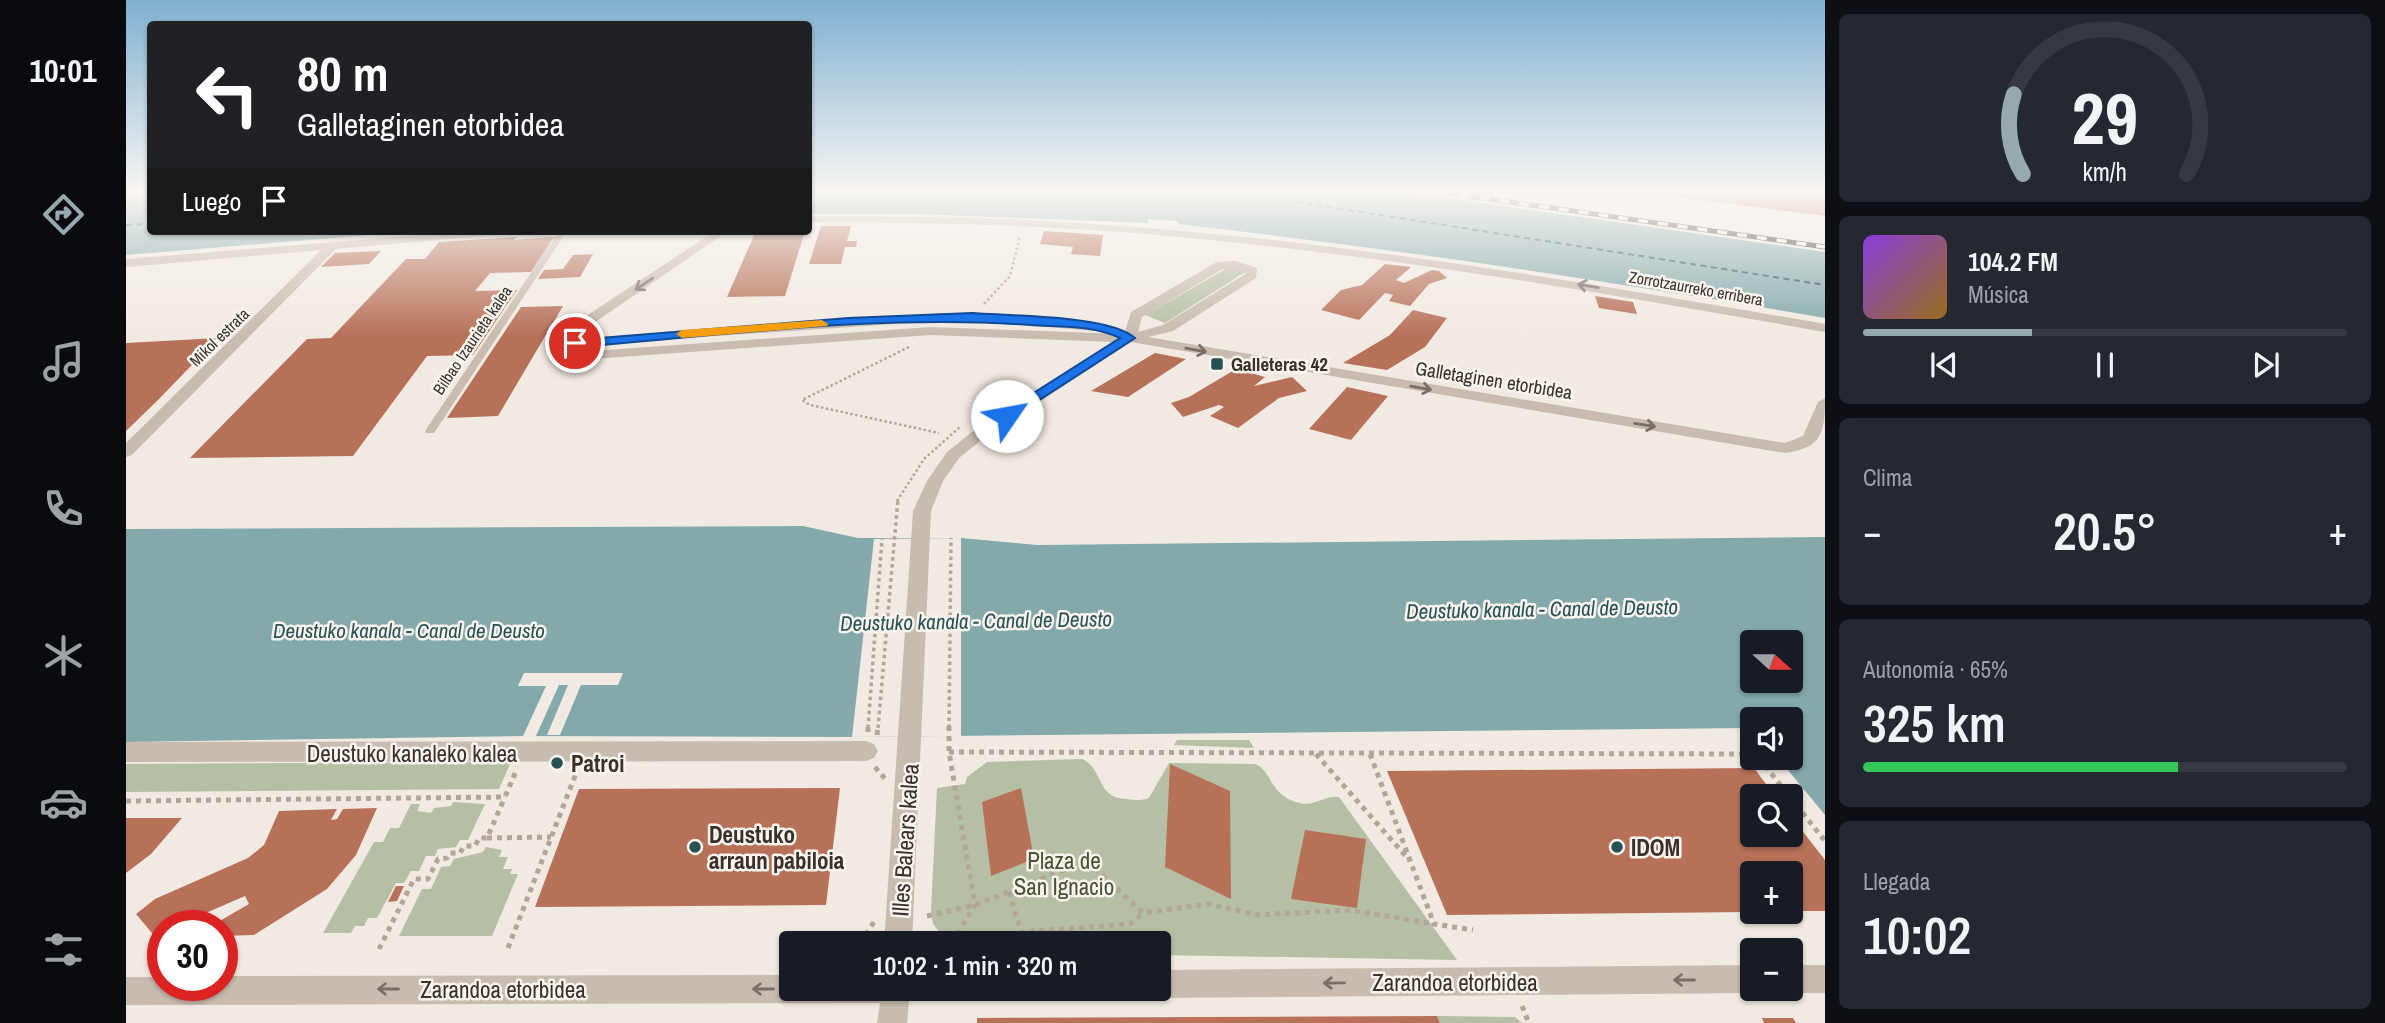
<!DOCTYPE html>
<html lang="es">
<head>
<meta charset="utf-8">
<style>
	:root { --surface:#171b24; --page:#242831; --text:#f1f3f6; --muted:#9ea1a6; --line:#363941; --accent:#96aaae }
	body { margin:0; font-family:"Archivo Narrow",sans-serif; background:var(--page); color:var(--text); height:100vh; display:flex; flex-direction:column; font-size:26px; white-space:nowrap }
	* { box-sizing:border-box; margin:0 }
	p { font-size:23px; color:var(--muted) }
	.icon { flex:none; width:38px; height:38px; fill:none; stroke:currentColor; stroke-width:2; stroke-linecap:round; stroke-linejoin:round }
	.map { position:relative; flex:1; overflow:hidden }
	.side { display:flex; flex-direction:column; gap:14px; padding:14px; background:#0d0f14; width:560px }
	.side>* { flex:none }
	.hud { position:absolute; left:21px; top:21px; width:665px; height:214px; border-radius:7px; box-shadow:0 2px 5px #0004; background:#202124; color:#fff; overflow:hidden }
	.needle { width:46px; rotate:111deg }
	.fabs { position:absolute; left:1614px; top:630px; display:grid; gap:14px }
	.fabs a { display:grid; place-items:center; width:63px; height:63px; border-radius:7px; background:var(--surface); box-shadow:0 2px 5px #0004; font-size:35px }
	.speed { position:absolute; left:21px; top:910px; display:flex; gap:14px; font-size:35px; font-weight:700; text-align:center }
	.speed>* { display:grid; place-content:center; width:91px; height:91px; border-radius:50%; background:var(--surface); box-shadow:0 2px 5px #0004; line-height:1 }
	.speed .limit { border:10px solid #d22; background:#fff; color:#111 }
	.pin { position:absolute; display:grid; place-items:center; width:60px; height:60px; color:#fff; margin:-30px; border:4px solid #fff; border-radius:50%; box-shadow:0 2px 7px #0007 }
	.me { position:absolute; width:77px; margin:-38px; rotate:57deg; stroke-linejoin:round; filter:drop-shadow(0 0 5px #0008) }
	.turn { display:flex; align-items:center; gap:24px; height:147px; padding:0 35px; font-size:32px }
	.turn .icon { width:91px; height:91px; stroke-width:2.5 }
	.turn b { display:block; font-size:49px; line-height:60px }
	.then { display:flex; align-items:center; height:66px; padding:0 35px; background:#0003; gap:14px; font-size:26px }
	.big { font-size:52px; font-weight:600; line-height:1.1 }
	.side .tile { flex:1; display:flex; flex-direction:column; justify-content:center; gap:10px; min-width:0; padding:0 24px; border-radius:10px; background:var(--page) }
	.side .dial { align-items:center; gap:0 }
	.dial svg { height:182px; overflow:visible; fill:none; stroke:var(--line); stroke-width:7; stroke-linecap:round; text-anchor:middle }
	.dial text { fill:var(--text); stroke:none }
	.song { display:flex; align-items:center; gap:21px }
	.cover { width:84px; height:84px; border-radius:10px; background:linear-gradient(135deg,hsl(270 70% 55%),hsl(40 70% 35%)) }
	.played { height:7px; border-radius:4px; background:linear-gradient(90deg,var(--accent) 35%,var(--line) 35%) }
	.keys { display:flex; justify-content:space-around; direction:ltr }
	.heat { display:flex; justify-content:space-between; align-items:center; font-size:38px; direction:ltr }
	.charge { height:10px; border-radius:5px; background:linear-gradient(90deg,#34c759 65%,var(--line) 0) }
	.trip { position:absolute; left:653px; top:931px; width:392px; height:70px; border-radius:7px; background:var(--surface); box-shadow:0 2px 5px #0004; font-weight:600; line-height:70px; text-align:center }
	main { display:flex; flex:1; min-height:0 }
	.dock { display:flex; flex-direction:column; width:126px; justify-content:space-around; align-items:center; background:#090b0e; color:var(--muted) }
	.dock .icon { width:49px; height:49px }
	.dock .selected { color:var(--accent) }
	.dock b { font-size:32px; color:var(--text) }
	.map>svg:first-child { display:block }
</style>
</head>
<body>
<main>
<nav class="dock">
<b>10:01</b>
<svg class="icon selected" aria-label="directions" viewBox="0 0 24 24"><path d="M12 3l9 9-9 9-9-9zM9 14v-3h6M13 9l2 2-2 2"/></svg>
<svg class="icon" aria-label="music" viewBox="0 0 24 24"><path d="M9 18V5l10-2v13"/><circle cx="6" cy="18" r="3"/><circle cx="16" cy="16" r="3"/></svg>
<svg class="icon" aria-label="phone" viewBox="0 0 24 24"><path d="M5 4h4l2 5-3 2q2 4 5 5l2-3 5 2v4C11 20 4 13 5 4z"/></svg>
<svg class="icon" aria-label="climate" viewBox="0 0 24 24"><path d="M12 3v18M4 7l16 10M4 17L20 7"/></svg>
<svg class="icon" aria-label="car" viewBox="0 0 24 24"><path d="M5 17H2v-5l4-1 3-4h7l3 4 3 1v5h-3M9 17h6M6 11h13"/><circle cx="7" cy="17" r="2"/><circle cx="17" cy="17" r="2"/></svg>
<svg class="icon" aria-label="filters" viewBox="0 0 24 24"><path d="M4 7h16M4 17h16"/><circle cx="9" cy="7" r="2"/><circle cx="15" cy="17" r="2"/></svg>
</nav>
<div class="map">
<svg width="1699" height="1023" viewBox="0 0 1699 1023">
	<rect width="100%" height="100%" fill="#f1eae2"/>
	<!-- green -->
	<path fill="#b5bfa3" d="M 1100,269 L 1119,272 L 1039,323 L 1019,315 Z
		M 1051,740 L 1123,740 L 1128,748 L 1048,745 Z
		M 956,759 C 978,769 970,798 1000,799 C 1008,800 1015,801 1023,798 L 1043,763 L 1129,764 C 1148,772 1142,795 1174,803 C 1187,807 1200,795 1213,797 L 1331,960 L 1033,955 L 1032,943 L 822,943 L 807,924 L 805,912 L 811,788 L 839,784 L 841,777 L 861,762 Z
		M 385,762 L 373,789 L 0,792 L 0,764 Z
		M 327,802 L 359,804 L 342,840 L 334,840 L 330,847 L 312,849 L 309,856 L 300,856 L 293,871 L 285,871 L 278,883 L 270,883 L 251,918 L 242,918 L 238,926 L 229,926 L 225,933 L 197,933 L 248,842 L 257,842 L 264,828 L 273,828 L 285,804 L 294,804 L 291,811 L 305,813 L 308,808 L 325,806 Z
		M 360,847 L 376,850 L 373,857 L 382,857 L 377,869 L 386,869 L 384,874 L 392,874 L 366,936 L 273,936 L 296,889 L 305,889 L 315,867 L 324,866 L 328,859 L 357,852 Z
		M 1311,1016 L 1389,1017 L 1396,1023 L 1314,1023 Z"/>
	<!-- water -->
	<path fill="#84a9ab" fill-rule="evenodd" d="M 683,192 L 1279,192 L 1699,252 L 1699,318 C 1484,281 1270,249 1053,224 L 1051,221 L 1022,219 L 1022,223 L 791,214 L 683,214 Z
		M 24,195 L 24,231 L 291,231 L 0,255 L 0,196 Z
		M 677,526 L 732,538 L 835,538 L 911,545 L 1699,537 L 1699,815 L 1652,758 L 1664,758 L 1664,719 L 1626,719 L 1626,728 L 726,737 L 397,736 L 0,742 L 0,529 ZM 1626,642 L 1664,642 L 1664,681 L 1626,681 Z"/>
	<!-- pier -->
	<path fill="#f1eae2" d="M 835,538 L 835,736 L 726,737 L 748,539 Z
		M 398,673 L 497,673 L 492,685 L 455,685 L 434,735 L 421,735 L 442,685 L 433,685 L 410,736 L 397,736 L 420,686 L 392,686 Z"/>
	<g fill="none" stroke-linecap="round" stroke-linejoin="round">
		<!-- ferry -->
		<path stroke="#265155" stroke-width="2" stroke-dasharray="6 4.5" stroke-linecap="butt" d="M 1076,192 L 1159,200 L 1699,285
			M 0,225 L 24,224"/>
	</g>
	<!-- building -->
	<path fill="#b87159" d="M 1529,192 L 1699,192 L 1699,216 L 1529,194 Z
		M 695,226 L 725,226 L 721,241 L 731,241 L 730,247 L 719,247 L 715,264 L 683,264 Z
		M 630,231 L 679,231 L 659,296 L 601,297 Z
		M 918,231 L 977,235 L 974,256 L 945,254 L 947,247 L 914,244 Z
		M 391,237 L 388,240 L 428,237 L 405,272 L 364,273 L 349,291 L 391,290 L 347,355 L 301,356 L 227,456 L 64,458 L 181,339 L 205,338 L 280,259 L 299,259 L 313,242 Z
		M 255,251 L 243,264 L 195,267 L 209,253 Z
		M 467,254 L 454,277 L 412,279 L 418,270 L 437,269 L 447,255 Z
		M 1259,264 L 1285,267 L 1270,280 L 1278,283 L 1306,270 L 1313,271 L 1321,278 L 1303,284 L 1284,306 L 1263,301 L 1267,295 L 1259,293 L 1233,320 L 1195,310 L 1215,290 L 1236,285 Z
		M 1469,296 L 1507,302 L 1511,314 L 1473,308 Z
		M 437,306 L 372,416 L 321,418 L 395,307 Z
		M 1287,310 L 1321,318 L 1299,347 L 1261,370 L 1217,363 L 1264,335 Z
		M 92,338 L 31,401 L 0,431 L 0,343 Z
		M 1029,353 L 1060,359 L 1002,397 L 965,391 Z
		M 1110,369 L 1139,377 L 1128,386 L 1166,377 L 1181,391 L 1153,398 L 1112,428 L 1084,416 L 1098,407 L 1093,405 L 1057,417 L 1045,403 L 1063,397 Z
		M 1221,387 L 1262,396 L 1225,440 L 1183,429 Z
		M 1044,764 L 1104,791 L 1105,899 L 1039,867 Z
		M 1628,768 L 1649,796 L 1626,796 L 1626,835 L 1664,835 L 1664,815 L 1699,860 L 1699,911 L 1664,911 L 1664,873 L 1626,873 L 1626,912 L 1321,915 L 1261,771 Z
		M 714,788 L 700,905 L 409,907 L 453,789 Z
		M 895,788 L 908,859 L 865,876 L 856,802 Z
		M 251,808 L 230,855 L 201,889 L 128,935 L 96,936 L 96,926 L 85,926 L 123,904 L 119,896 L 50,926 L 37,926 L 37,934 L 31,939 L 10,914 L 29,899 L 122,858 L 138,845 L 153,811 L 211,809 L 205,820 L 211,819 L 217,809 Z
		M 0,818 L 56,818 L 25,854 L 0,873 Z
		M 1179,830 L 1240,839 L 1231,908 L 1165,899 Z
		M 270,886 L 278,886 L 271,901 L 262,902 Z
		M 1311,1016 L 1314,1023 L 851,1023 L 851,1018 Z
		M 1636,1018 L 1667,1018 L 1670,1023 L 1638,1023 Z"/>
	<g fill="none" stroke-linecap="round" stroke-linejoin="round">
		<!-- path-far2 -->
		<path stroke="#b4a599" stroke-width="2.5" stroke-dasharray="2.5 2.5" stroke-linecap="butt" d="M 858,304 L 884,276 L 894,236
			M 783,347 L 676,400 L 684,405 L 813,433
			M 771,501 L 798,459 L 835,426"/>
		<!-- path-far1 -->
		<path stroke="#b4a599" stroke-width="3.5" stroke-dasharray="3.5 3.5" stroke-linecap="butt" d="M 742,728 L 756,539
			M 752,728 L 772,499
			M 823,728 L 825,538"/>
		<!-- path -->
		<path stroke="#b4a599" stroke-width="5" stroke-dasharray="5 5" stroke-linecap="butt" d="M 823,726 L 823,752 L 849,905 L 826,943
			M 742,732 L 742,726
			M 751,735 L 752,726
			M 823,752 L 1626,754
			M 1190,754 L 1284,861
			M 1244,754 L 1308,924 L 1347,930
			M 1633,758 L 1663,796
			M 749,767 L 760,780
			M 1664,797 L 1699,841
			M 0,801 L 379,797 L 390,771
			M 361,838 L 425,837
			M 883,892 L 895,932 L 1004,924 L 1017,913
			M 801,916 L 849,905 L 961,861 L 1017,913 L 1083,904 L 1131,915 L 1224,910 L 1308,924
			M 734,943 L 748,922
			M 382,948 L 451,771
			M 253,949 L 288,879 L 302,879 L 312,859 L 321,858 L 324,853 L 334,853 L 338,846 L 349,846 L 353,838 L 361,838 L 379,797
			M 1396,1006 L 1403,1023"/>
		<!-- service -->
		<path fill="#c8bbaf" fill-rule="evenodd" d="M 433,231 L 441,231 L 308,433 L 300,433 L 299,431 Z"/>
		<!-- pedestrian -->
		<path fill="#c8bbaf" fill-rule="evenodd" d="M 0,192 L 24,192 L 24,197 L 0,198 Z
			M 740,741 L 748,744 L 752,751 L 748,758 L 740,761 L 0,762 L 0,742 Z"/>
		<!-- minor -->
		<path fill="#c8bbaf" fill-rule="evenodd" d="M 682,216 C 778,216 872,217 967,224 C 1213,240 1457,282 1699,324 L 1699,332 C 1457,289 1213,247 967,230 C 872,224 778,222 682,222 Z
			M 342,231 L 388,231 L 382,234 L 210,249 L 6,455 L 0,457 L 0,443 L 195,250 L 0,267 L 0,259 Z
			M 589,231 L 602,231 L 443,340 L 800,314 L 846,313 L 970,323 L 977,327 L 970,331 L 846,321 L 800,322 L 471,344 L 440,349 L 452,352 L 805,327 L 998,334 L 1005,312 L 1091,262 L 1110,261 L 1131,268 L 1130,278 L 1047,331 L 1022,337 L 1659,443 L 1677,436 L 1692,402 L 1699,398 C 1699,431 1697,448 1659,453 L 1005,342 L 858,438 L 833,458 L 817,481 L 805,511 L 786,943 L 758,943 L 787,511 L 801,481 L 821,452 L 846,432 L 988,342 L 805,335 L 452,360 L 428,354 L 426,345 L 430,336 ZM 1097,269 L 1121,273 L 1037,325 L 1012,332 L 1016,317 Z
			M 1626,965 L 1626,989 L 1636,989 L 1626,993 L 1032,998 L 1022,994 L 1020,989 L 1032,989 L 1032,970 Z
			M 1664,965 L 1699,965 L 1699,993 L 1664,993 L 1654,989 L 1664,989 Z
			M 665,975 L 665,989 L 784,989 L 781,1023 L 751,1023 L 754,1003 L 0,1005 L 0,977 L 37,977 L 37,985 L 96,985 L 96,976 Z"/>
		<defs>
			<path id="rail" d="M 1314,192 L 1699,247"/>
		</defs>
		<!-- rail casing -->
		<use href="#rail" stroke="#38302c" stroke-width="5"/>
		<!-- rail -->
		<use href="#rail" stroke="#f9f4ee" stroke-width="3.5" stroke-dasharray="10" stroke-linecap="butt"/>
	</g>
	<!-- one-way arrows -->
	<defs><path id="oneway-shaft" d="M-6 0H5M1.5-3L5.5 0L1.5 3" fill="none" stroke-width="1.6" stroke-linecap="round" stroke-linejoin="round" transform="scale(1.75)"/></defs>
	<g stroke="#796f67">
		<use href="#oneway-shaft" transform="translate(518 284) rotate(146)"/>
		<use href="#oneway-shaft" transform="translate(1462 286) rotate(-171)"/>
		<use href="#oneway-shaft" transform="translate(1070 350) rotate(10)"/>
		<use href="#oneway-shaft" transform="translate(1295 388) rotate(10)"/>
		<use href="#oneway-shaft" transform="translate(1519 425) rotate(9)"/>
		<use href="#oneway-shaft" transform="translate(1558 980) rotate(180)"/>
		<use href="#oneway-shaft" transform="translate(1208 983) rotate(179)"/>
		<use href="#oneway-shaft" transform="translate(262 989) rotate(180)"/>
		<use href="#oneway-shaft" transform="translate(637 989) rotate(180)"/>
	</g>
	<!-- sky -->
	<linearGradient id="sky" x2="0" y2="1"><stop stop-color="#80b0d0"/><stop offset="0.57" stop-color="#f9f6f2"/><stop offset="1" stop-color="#f9f6f2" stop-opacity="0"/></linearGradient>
	<rect width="1699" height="336" fill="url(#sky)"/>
	<!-- route -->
	<path fill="#1a73e8" stroke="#114b97" stroke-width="2" d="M 846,313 C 882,316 984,315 1009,338 L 881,421 L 874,416 L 876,413 L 994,338 C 967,325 935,327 905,325 C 754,314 600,335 449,347 L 443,343 L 449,340 L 722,318 Z"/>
	<!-- slow -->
	<path fill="#f59e0b" d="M 696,320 L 702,324 L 701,326 L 556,338 L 550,334 L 556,330 Z"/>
	<!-- markers -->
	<g fill="#265155" stroke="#f9f4ee" stroke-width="2.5">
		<rect x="1084" y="357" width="14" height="14" rx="3.5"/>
		<circle cx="431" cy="763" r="7"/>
		<circle cx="569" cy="847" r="7"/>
		<circle cx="1491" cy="847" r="7"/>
	</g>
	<g text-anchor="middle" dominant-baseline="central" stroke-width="5" stroke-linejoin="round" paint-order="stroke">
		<!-- far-street labels -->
		<g font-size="16" fill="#38302c" stroke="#f9f4ee">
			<text transform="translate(1570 288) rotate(10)">Zorrotzaurreko erribera</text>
			<text transform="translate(93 337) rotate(-44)">Mikol estrata</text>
			<text transform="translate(346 340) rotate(-56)">Bilbao Izaurieta kalea</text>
		</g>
		<!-- poi labels -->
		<g font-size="19" font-weight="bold" fill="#38302c" stroke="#f9f4ee" text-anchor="start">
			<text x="1105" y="364">Galleteras 42</text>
		</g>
		<!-- street labels -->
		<g font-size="19" fill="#38302c" stroke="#f9f4ee">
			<text transform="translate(1368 380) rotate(9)">Galletaginen etorbidea</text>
		</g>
		<!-- water labels -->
		<g font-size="21" font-style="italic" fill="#265155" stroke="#f9f4ee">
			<text transform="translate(1416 609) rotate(-1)">Deustuko kanala - Canal de Deusto</text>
			<text transform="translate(850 621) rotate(-1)">Deustuko kanala - Canal de Deusto</text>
			<text x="283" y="630">Deustuko kanala - Canal de Deusto</text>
		</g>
		<!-- near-street labels -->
		<g font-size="23" fill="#38302c" stroke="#f9f4ee">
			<text x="286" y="753">Deustuko kanaleko kalea</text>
			<text transform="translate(779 840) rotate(-86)">Illes Balears kalea</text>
			<text x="1329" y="982">Zarandoa etorbidea</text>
			<text x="377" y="989">Zarandoa etorbidea</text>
		</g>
		<!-- near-poi labels -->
		<g font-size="23" font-weight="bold" fill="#38302c" stroke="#f9f4ee" text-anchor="start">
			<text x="445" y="763">Patroi</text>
			<text x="583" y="834">Deustuko<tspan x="583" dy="26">arraun pabiloia</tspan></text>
			<text x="1505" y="847">IDOM</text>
		</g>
		<!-- near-park labels -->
		<g font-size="23" fill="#475333" stroke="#f9f4ee">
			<text x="938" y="860">Plaza de<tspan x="938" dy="26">San Ignacio</tspan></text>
		</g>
	</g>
</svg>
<div class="fabs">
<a><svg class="needle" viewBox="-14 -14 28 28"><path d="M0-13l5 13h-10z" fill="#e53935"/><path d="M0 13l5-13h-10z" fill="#9ea1a6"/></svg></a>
<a><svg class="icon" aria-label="sound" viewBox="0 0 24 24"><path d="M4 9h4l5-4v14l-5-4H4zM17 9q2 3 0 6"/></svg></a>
<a><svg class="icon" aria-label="search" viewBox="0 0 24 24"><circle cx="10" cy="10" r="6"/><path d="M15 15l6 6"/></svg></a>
<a>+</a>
<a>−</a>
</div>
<div class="speed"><div class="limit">30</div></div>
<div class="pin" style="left:449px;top:343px;background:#d93025"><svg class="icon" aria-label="arrive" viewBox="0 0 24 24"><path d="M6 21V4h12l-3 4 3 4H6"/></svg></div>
<svg class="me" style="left:881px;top:416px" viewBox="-20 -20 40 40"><circle r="19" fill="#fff"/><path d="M0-13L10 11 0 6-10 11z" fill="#1a73e8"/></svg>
<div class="trip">10:02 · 1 min · 320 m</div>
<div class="hud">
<div class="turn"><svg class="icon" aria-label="left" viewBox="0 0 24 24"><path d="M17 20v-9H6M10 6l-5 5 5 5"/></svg><div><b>80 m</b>Galletaginen etorbidea</div></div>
<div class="then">Luego<svg class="icon" aria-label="arrive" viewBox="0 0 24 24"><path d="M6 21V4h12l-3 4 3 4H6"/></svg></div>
</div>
</div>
<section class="side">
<div class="tile dial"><svg viewBox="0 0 100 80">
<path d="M14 69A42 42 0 1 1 86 69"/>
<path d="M14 69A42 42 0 0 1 10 34" stroke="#96aaae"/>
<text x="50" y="56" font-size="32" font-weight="700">29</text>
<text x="50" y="72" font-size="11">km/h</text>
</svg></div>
<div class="tile">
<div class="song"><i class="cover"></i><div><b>104.2 FM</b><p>Música</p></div></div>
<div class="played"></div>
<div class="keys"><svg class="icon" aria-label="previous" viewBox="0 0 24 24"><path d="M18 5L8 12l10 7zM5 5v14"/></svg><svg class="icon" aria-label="pause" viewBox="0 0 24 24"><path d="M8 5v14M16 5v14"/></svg><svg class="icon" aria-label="next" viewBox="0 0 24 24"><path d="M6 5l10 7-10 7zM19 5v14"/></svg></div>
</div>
<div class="tile"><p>Clima</p>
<div class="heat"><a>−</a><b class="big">20.5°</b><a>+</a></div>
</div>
<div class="tile"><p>Autonomía · 65%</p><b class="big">325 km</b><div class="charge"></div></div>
<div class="tile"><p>Llegada</p><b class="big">10:02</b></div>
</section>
</main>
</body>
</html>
